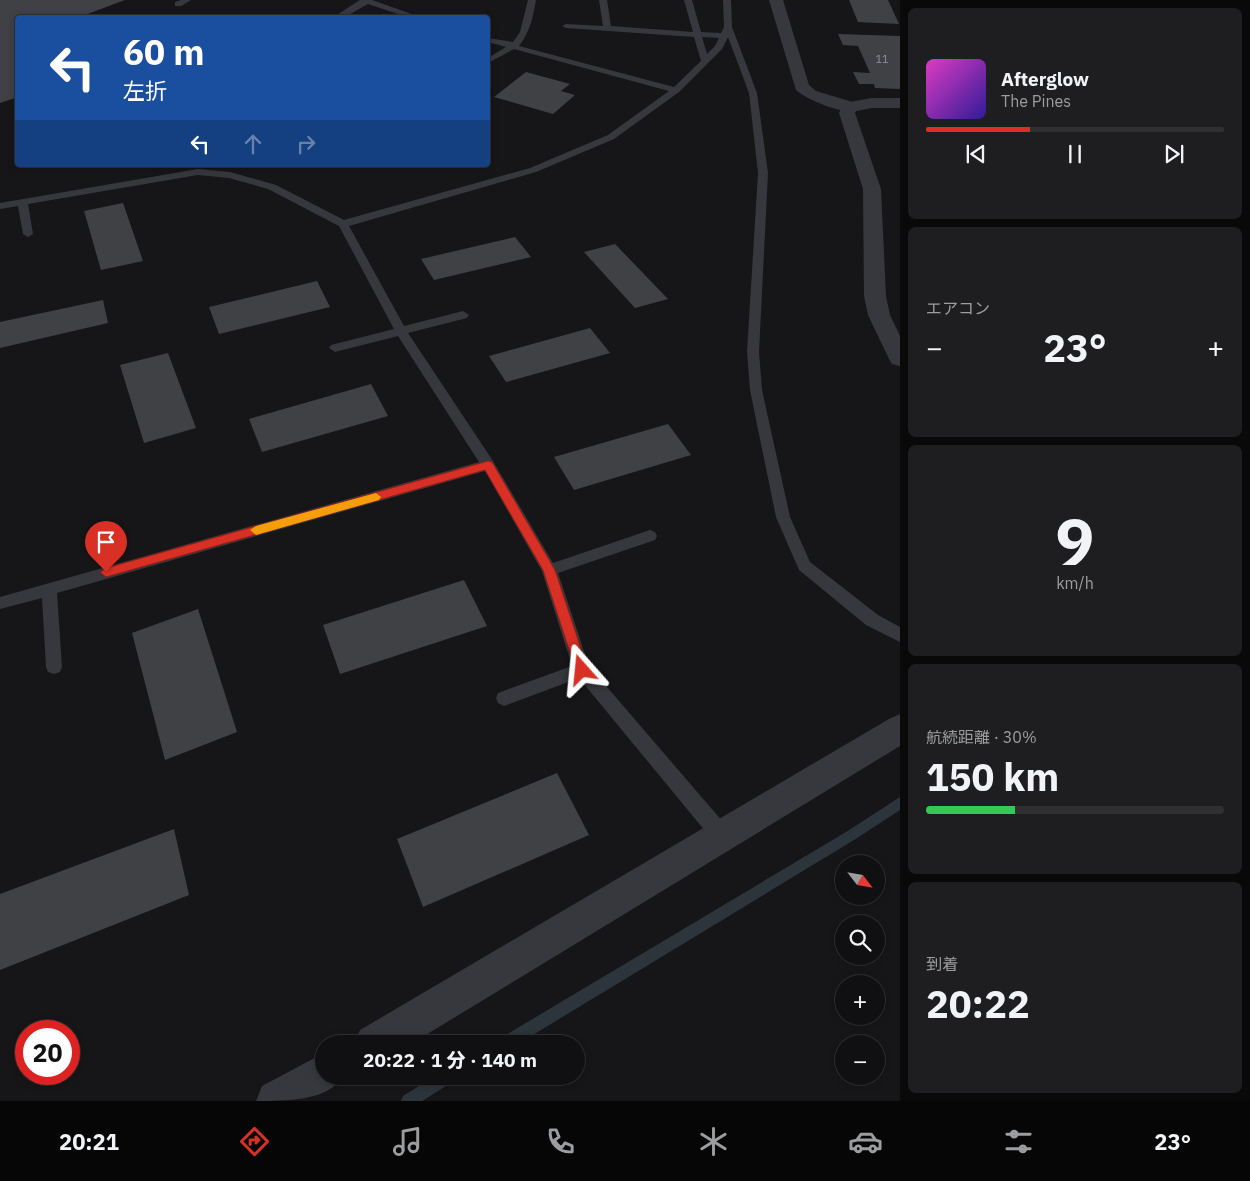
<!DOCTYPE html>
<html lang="ja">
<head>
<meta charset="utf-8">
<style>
	:root { --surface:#101012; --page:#1e1e20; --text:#f1f3f6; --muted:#9c9d9f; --line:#303032; --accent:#d93025 }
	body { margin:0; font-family:"IBM Plex Sans","Noto Sans JP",sans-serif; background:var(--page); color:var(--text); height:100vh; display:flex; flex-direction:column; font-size:19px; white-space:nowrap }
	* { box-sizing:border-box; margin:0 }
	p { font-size:16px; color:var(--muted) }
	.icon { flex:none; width:28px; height:28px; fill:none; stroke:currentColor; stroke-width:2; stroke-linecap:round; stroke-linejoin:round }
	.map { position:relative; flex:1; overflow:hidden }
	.details { display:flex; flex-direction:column; gap:8px; padding:8px; background:#09090a; width:350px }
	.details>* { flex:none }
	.guide { position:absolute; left:15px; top:15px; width:475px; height:152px; border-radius:5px; box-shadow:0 2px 8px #0003,0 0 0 1px var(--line); background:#1a4fa0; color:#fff; overflow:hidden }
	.needle { width:32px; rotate:121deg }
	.tools { position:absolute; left:835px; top:855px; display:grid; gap:10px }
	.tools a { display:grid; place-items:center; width:50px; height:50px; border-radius:50%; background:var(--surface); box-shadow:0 2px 8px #0003,0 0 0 1px var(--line); font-size:25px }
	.speed { position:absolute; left:15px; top:1020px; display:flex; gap:10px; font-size:25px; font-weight:700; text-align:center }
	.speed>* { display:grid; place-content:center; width:65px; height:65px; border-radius:50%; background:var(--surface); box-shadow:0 2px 8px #0003,0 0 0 1px var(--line); line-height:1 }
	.speed .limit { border:8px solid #d22; background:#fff; color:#111 }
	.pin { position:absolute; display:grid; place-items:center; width:42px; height:42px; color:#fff; margin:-51px -21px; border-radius:50% 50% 50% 0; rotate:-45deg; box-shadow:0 0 5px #0007 }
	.pin .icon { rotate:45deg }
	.me { position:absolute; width:55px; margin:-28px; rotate:342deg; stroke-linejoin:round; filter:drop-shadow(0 0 4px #0008) }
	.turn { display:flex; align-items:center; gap:18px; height:105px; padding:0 25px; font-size:22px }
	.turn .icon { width:65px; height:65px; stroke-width:2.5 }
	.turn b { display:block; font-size:35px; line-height:42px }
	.lanes { display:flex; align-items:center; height:48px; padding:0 25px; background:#0003; justify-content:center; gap:25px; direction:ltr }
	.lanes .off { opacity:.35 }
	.big { font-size:38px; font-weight:800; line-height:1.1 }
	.details .card { flex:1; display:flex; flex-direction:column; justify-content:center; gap:8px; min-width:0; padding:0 18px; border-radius:8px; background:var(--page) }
	.details .dial { align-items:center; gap:0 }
	.dial b { font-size:65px; line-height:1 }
	.song { display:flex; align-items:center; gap:15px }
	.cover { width:60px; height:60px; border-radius:8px; background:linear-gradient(135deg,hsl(310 70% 55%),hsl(250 70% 35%)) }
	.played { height:5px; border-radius:2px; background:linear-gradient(90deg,var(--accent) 35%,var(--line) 35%) }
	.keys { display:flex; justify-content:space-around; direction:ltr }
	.heat { display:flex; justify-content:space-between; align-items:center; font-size:28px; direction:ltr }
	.charge { height:8px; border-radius:4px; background:linear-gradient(90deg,#34c759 30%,var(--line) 0) }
	.trip { position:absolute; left:315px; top:1035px; width:270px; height:50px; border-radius:25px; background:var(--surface); box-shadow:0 2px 8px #0003,0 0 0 1px var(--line); font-weight:800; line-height:50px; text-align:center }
	.menu { display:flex; height:80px; justify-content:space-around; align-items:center; background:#060607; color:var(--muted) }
	.menu .icon { width:35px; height:35px }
	.menu .on { color:var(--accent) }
	.menu b { font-size:22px; color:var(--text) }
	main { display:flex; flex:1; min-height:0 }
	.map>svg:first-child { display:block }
</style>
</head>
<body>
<main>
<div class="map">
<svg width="900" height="1101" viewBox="0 0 900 1101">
	<rect width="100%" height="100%" fill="#161618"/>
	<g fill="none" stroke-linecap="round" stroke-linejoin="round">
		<!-- stream -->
		<path fill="#2c353c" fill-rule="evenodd" d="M 900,797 L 900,810 L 854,840 L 518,1044 L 497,1044 L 499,1039 L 846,832 Z
			M 435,1076 L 456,1076 L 454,1081 L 422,1101 L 401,1101 L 403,1096 Z"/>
	</g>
	<!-- building -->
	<path fill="#404145" d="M 0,0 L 125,0 L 77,18 L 18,18 L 18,97 L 0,103 Z
		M 849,0 L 888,0 L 899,24 L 858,22 Z
		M 838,34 L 900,36 L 900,89 L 875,88 L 874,84 L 859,84 L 853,72 L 870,73 L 858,46 L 843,45 Z
		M 526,72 L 570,84 L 561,91 L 575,95 L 553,114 L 494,97 Z
		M 123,203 L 143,261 L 101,270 L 84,211 Z
		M 515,237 L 531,257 L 434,280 L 421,259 Z
		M 615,244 L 668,299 L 635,308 L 584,252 Z
		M 317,281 L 330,307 L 219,334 L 209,307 Z
		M 103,300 L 108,323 L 0,348 L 0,322 Z
		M 590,328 L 610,353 L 506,382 L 489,356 Z
		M 168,353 L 196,428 L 144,443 L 120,365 Z
		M 371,384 L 388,416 L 262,452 L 249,419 Z
		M 668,424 L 691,455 L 574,490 L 554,457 Z
		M 464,580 L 487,626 L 340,674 L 323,625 Z
		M 198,609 L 237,732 L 165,760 L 132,633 Z
		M 557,773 L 589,835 L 423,907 L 397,839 Z
		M 174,829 L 189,895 L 0,970 L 0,894 Z"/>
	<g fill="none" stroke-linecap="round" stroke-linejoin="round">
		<!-- service -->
		<path fill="#37383d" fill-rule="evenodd" d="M 181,0 L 191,0 L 181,6 L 175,6 L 175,2 Z
			M 360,0 L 372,0 L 423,18 L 410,18 L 368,4 L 343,18 L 332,18 Z
			M 528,0 L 536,0 C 533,17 530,32 519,46 L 674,87 L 701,61 L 694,37 L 566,28 L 562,26 L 566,24 L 603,26 L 599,0 L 607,0 L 611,26 L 693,32 L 684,0 L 692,0 L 701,32 L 721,33 L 724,27 L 723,0 L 731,0 L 732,27 L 757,93 L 768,173 L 759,352 L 762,390 L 790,517 L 810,562 L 878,615 L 900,627 L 900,642 L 866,625 L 799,570 L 776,517 L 750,390 L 747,352 L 758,173 L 749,93 L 728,37 L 722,49 L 679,92 L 614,139 L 536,172 L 349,226 L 404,326 L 463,311 L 469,315 L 467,318 L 408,333 L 493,461 L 553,563 L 650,530 L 655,532 L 657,536 L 655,540 L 558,573 L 589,666 L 729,829 L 731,836 L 729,843 L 722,845 L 715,843 L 579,678 L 504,706 L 498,703 L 496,698 L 498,693 L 572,666 L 542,571 L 485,471 L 57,593 L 62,667 L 60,672 L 54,674 L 48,672 L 46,667 L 42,598 L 0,609 L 0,597 L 479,462 L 398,336 L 335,352 L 329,348 L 331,345 L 394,329 L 339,226 L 268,189 L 229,178 L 198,175 L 28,204 L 33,234 L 28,237 L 23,234 L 18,206 L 0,209 L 0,203 L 198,169 L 230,172 L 276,185 L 344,220 L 530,168 L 608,135 L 669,91 L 514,49 L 488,63 L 488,58 L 506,47 L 488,42 L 488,38 L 513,42 L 520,32 ZM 702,37 L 719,38 L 715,46 L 707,54 Z"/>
		<!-- minor -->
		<path fill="#37383d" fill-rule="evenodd" d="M 769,0 L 783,0 L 809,85 L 816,91 L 856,103 L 858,107 L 856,111 C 842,114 807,100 796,90 Z
			M 900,714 L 900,746 L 411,1044 L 354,1044 L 360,1030 L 889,719 Z
			M 324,1053 L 324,1076 L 343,1076 C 329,1101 286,1101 256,1101 L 262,1086 Z"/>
		<!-- tertiary -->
		<path fill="#37383d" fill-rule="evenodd" d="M 872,98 L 900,98 L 900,108 L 872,108 L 856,111 L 855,113 L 881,189 L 886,296 L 890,315 L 900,336 L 900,366 L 892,364 L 889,359 L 868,315 L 864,296 L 863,189 L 839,113 L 844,103 Z"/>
	</g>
	<!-- route -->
	<path fill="#d93025" stroke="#8d1f18" d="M 488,461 L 492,462 L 555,570 L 588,670 L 586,674 L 577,674 L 543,570 L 485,470 L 106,577 L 100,572 L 106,568 Z"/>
	<!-- slow -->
	<path fill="#f59e0b" d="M 376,493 L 381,497 L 379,500 L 256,535 L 250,530 L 256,526 Z"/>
	<g text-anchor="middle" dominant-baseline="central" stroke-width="5" stroke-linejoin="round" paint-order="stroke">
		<!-- number labels -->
		<g font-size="11" fill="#8e929b">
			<text x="882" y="59">11</text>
		</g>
	</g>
</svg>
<div class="tools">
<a><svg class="needle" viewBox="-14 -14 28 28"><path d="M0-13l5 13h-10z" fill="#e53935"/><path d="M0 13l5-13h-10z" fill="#9c9d9f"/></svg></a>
<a><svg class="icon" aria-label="search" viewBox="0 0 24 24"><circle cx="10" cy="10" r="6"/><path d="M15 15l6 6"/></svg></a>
<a>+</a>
<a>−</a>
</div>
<div class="speed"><div class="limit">20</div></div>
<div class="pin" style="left:106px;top:572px;background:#d93025"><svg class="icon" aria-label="arrive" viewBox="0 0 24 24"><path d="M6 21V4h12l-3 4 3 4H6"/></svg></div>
<svg class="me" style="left:582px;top:670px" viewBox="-20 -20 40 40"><path d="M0-17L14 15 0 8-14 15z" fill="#d93025" stroke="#fff" stroke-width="4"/></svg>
<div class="trip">20:22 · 1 分 · 140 m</div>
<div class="guide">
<div class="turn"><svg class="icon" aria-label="left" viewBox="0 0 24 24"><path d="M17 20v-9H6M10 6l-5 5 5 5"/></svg><div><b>60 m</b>左折</div></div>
<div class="lanes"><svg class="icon" aria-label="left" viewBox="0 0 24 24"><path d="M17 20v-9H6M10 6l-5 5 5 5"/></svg><svg class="icon off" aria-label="ahead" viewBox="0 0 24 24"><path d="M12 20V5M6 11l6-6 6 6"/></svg><svg class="icon off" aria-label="right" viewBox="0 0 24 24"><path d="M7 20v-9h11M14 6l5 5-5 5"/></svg></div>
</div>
</div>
<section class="details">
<div class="card">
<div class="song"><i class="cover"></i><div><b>Afterglow</b><p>The Pines</p></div></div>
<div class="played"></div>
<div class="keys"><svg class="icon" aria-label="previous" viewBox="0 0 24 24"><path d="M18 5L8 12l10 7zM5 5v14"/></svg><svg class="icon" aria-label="pause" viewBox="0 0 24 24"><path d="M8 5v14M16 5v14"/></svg><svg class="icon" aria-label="next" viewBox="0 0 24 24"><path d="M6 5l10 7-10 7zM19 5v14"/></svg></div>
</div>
<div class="card"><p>エアコン</p>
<div class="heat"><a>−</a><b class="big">23°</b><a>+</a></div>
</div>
<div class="card dial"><b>9</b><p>km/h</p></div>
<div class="card"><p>航続距離 · 30%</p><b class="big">150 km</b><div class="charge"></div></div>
<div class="card"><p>到着</p><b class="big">20:22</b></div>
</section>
</main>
<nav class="menu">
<b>20:21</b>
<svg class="icon on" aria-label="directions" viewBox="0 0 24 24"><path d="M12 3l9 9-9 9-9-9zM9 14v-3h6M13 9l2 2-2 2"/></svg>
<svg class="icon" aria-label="music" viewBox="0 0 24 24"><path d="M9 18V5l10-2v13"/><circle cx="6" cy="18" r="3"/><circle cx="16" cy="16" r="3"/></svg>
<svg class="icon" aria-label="phone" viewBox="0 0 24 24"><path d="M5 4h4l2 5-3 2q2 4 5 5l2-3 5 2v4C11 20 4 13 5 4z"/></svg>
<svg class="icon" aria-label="climate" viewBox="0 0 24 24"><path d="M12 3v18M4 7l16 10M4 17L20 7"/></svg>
<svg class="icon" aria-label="car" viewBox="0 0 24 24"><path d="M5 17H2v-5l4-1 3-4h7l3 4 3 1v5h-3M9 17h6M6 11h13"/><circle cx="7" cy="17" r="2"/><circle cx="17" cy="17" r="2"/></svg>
<svg class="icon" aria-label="filters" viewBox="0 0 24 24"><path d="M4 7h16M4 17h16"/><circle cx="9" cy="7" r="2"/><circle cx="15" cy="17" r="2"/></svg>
<b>23°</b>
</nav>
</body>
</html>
